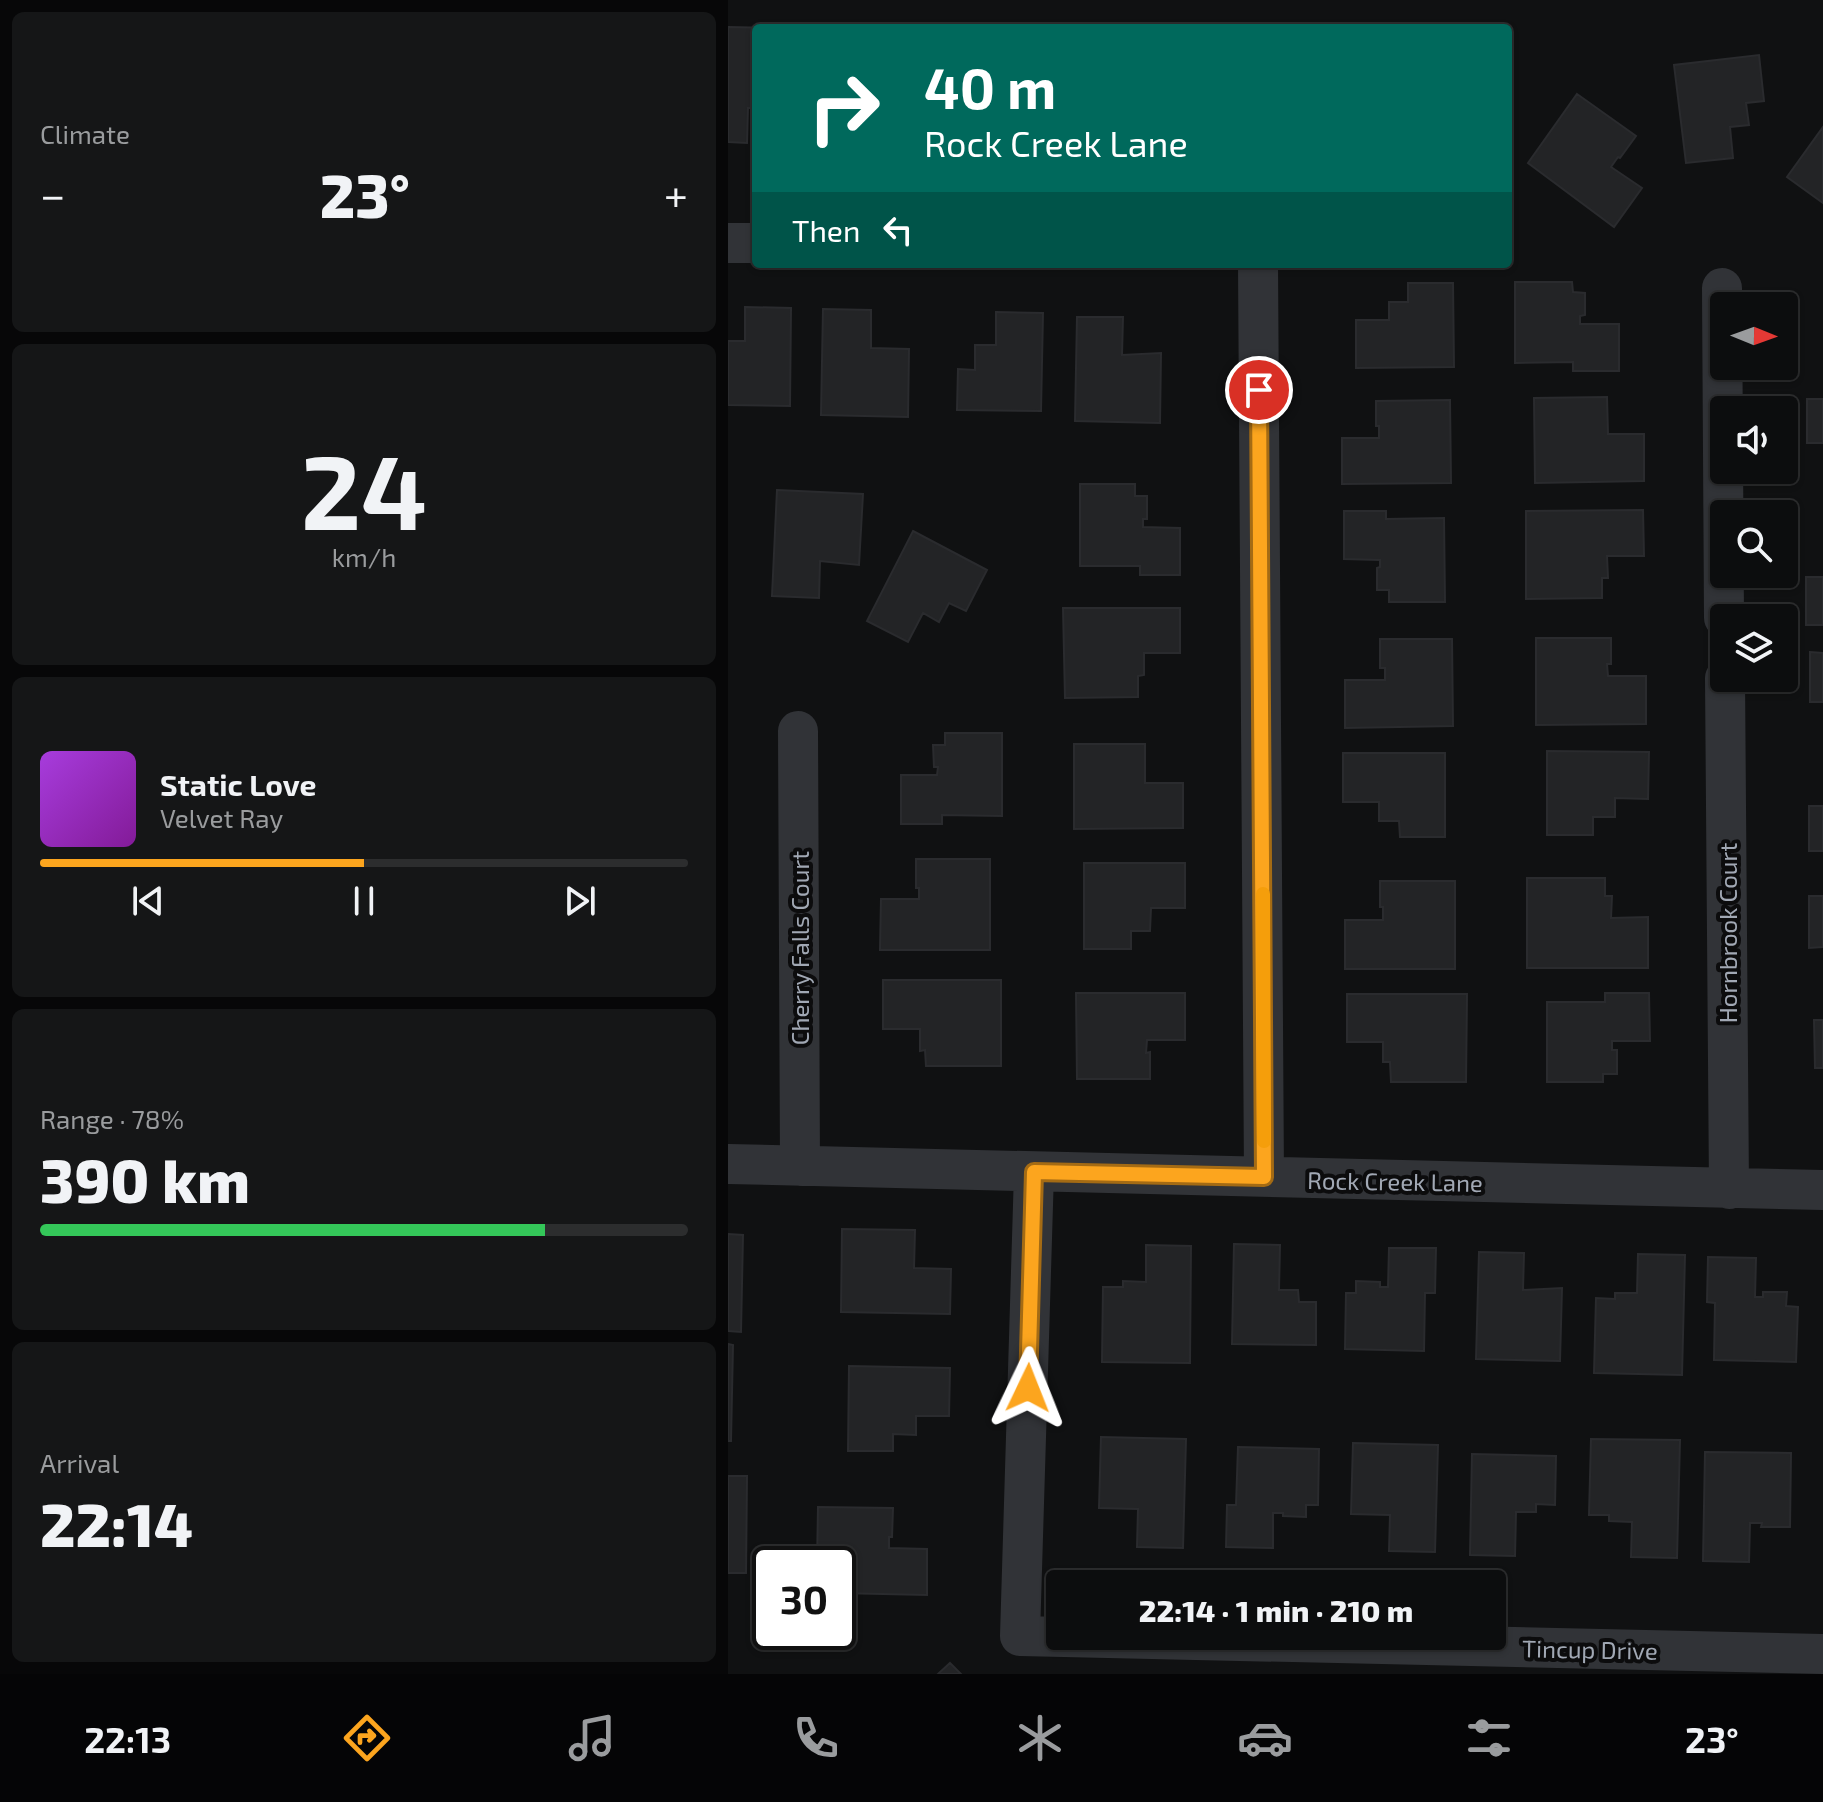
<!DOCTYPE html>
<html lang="en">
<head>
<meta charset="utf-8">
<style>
	:root { --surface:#0c0d0e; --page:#151617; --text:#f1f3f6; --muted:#9a9c9e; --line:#2c2d2e; --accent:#fca51e }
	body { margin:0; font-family:"Exo 2",sans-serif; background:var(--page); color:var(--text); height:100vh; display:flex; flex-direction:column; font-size:30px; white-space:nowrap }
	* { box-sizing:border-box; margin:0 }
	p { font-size:26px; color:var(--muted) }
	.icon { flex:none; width:44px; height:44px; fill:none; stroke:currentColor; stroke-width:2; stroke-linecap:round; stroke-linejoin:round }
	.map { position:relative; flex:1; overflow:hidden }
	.side { display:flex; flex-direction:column; gap:12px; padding:12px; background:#070708; width:728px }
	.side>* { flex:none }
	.banner { position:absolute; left:24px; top:24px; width:760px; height:244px; border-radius:8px; box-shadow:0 2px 6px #0004,0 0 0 2px var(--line); background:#00695c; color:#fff; overflow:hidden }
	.needle { width:52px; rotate:91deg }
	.tools { position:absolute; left:982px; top:292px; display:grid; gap:16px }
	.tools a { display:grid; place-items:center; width:88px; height:88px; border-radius:8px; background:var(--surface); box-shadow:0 2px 6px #0004,0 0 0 2px var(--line); font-size:40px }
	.speed { position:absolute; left:24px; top:1546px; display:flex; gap:16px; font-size:40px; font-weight:700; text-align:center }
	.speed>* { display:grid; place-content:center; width:104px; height:104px; border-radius:50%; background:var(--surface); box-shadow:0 2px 6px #0004,0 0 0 2px var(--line); line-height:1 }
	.speed .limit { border:4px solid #111; border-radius:12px; background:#fff; color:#111 }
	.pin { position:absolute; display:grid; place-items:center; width:68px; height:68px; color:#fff; margin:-34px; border:4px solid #fff; border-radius:50%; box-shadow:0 2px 8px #0007 }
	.me { position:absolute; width:88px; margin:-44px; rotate:2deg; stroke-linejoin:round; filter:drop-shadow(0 0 6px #0008) }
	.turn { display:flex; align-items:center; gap:28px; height:168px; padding:0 40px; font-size:36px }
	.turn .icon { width:104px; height:104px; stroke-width:2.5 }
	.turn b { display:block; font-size:56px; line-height:68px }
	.then { display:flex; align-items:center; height:76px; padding:0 40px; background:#0003; gap:16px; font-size:30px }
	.big { font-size:60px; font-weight:800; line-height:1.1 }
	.side .widget { flex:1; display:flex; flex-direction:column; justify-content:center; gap:12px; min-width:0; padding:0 28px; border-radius:12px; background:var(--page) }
	.side .dial { align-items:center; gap:0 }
	.dial b { font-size:104px; line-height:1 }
	.song { display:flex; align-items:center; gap:24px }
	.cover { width:96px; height:96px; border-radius:12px; background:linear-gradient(135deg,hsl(280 70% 55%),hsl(290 70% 35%)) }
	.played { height:8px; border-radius:4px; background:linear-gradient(90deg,var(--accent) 50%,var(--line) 50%) }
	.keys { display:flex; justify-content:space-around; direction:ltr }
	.heat { display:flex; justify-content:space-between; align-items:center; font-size:44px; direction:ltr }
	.charge { height:12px; border-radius:6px; background:linear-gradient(90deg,#34c759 78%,var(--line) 0) }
	.trip { position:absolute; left:318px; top:1570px; width:460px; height:80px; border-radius:8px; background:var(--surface); box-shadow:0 2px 6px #0004,0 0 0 2px var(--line); font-weight:800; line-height:80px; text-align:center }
	.tabs { display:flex; height:128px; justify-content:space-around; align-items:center; background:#050506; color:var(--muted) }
	.tabs .icon { width:56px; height:56px }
	.tabs .selected { color:var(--accent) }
	.tabs b { font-size:36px; color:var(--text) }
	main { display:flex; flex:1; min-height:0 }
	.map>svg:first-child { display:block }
</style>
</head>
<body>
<main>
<section class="side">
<div class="widget"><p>Climate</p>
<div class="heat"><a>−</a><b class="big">23°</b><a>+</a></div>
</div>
<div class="widget dial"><b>24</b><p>km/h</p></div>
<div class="widget">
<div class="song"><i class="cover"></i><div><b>Static Love</b><p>Velvet Ray</p></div></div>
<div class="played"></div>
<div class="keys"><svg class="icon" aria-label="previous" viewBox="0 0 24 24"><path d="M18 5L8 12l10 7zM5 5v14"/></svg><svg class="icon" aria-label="pause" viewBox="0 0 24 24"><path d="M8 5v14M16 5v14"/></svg><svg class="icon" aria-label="next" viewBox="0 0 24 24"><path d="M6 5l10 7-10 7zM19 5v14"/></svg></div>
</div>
<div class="widget"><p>Range · 78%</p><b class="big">390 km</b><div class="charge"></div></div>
<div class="widget"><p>Arrival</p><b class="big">22:14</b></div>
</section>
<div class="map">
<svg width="1095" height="1674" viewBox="0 0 1095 1674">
	<rect width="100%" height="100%" fill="#101112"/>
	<!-- building -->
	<path fill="#232426" stroke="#2a2b2e" stroke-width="2" d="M 0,27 L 48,28 L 28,28 L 28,108 L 20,108 L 19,143 L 0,142 Z
		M 1031,55 L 1036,101 L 1018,103 L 1021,125 L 1002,127 L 1005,158 L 958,163 L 946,65 Z
		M 849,94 L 908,136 L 892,158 L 890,157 L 883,167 L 914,188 L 886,227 L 800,163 Z
		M 1095,127 L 1095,203 L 1059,177 Z
		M 787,282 L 844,282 L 845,292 L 857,293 L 857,315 L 852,316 L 852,324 L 891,324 L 891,371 L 845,371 L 845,362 L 787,363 Z
		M 680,283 L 725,283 L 726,367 L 628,368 L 628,320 L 661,320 L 661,302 L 680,302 Z
		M 17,307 L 63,308 L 62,406 L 0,405 L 0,341 L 17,341 Z
		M 95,309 L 143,310 L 143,348 L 181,349 L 180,417 L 93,415 Z
		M 268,312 L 315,313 L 313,411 L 229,410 L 230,369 L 247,370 L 247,345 L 268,345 Z
		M 349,317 L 395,317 L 394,355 L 433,353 L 432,423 L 347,421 Z
		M 879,397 L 880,434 L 916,434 L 916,481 L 807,483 L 806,398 Z
		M 1079,399 L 1095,399 L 1095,443 L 1079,443 Z
		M 722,400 L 723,483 L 614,484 L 614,438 L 651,438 L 651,426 L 648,426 L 648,401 Z
		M 352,484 L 407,484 L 407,496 L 419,496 L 419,519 L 415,519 L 415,527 L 452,528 L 452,575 L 412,575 L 412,566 L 352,566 Z
		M 49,490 L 135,494 L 131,565 L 92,561 L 91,598 L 44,596 Z
		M 915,510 L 916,556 L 879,556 L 880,578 L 874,578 L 874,598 L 798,599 L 798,511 Z
		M 616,511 L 658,511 L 658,519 L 716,518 L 717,602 L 661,602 L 661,590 L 649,590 L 649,568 L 652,567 L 652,560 L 616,559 Z
		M 185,531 L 259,570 L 238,611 L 221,603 L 211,622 L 195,613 L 180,642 L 139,621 Z
		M 1078,577 L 1095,577 L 1095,625 L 1078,625 Z
		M 335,608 L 452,608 L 452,653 L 416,653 L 416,675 L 410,676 L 410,697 L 337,698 Z
		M 808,638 L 883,638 L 883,664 L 879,664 L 880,676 L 918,676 L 918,724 L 808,725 Z
		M 652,639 L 724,639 L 725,726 L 617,728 L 617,680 L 657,680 L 657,668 L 652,668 Z
		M 1082,652 L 1095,653 L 1095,702 L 1082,702 Z
		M 217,733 L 274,733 L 274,816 L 214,815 L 214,824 L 173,824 L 173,775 L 209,775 L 210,767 L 206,767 L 205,745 L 217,745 Z
		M 346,744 L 417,744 L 417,783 L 455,783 L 455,828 L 346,829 Z
		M 819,751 L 921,752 L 920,799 L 887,798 L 887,817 L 865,817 L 865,835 L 819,835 Z
		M 615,753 L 717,753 L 717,837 L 672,837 L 671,821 L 651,821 L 651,802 L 615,802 Z
		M 1081,806 L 1095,806 L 1095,851 L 1081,851 Z
		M 188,859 L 262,859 L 262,950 L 152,950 L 153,899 L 191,899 L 191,888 L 188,888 Z
		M 356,863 L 457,863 L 457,908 L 423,908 L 422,931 L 403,931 L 403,949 L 356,949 Z
		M 799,878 L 877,878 L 877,896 L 884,896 L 883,918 L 920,917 L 920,968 L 799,968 Z
		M 652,881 L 727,881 L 727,969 L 617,969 L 617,920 L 655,920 L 655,907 L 652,907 Z
		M 1081,896 L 1095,896 L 1095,947 L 1081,948 Z
		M 155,980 L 273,980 L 273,1066 L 198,1066 L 197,1050 L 192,1051 L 192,1029 L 155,1029 Z
		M 348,993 L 457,993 L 457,1040 L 419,1040 L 418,1053 L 422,1052 L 422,1079 L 349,1079 Z
		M 877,993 L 921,993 L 922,1041 L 884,1041 L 884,1050 L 889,1050 L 889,1074 L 875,1074 L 875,1082 L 819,1082 L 819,1002 L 877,1002 Z
		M 619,994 L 739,994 L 738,1082 L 663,1082 L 662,1062 L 655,1062 L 655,1042 L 619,1042 Z
		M 1086,1020 L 1095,1020 L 1095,1068 L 1087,1068 Z
		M 114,1229 L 187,1230 L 186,1268 L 223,1269 L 222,1314 L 113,1312 Z
		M 0,1234 L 15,1235 L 13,1332 L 0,1331 Z
		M 506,1244 L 552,1245 L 551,1290 L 570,1290 L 571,1302 L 588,1302 L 588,1345 L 504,1344 Z
		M 418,1245 L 463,1246 L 462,1363 L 374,1362 L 375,1287 L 395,1287 L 395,1281 L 418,1282 Z
		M 661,1248 L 708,1248 L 707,1293 L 697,1293 L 696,1351 L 617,1349 L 618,1293 L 628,1293 L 628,1281 L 652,1282 L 652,1287 L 660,1287 Z
		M 751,1252 L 796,1253 L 795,1290 L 834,1288 L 832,1361 L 748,1359 Z
		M 910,1254 L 957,1255 L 954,1375 L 866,1373 L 868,1298 L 887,1299 L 887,1293 L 909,1293 Z
		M 980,1257 L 1028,1258 L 1027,1297 L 1035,1297 L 1035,1292 L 1059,1292 L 1058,1306 L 1070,1307 L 1068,1362 L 986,1360 L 987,1303 L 979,1302 Z
		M 0,1344 L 5,1345 L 3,1441 L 0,1441 Z
		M 121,1366 L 222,1368 L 221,1416 L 188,1416 L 188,1435 L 165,1434 L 165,1451 L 120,1451 Z
		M 373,1437 L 458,1439 L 455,1548 L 409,1547 L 410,1509 L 371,1508 Z
		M 863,1439 L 952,1440 L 949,1558 L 903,1557 L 904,1522 L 881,1521 L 881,1515 L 861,1515 Z
		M 625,1443 L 710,1445 L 707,1552 L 661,1551 L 662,1515 L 623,1514 Z
		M 510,1447 L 591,1449 L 590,1505 L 578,1505 L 578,1517 L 555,1516 L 555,1513 L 545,1513 L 545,1548 L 498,1547 L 499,1505 L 508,1505 Z
		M 977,1452 L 1063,1453 L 1062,1527 L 1033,1527 L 1034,1523 L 1022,1523 L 1021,1562 L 975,1561 Z
		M 744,1454 L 828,1456 L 827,1505 L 808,1504 L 808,1512 L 788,1512 L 787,1556 L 742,1555 Z
		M 0,1476 L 19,1476 L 18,1573 L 0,1573 Z
		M 90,1507 L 165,1508 L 164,1537 L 161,1537 L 161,1548 L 199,1549 L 199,1595 L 110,1593 L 110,1564 L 89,1564 Z
		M 222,1663 L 233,1674 L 210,1674 Z"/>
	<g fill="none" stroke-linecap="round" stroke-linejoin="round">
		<!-- minor -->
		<path stroke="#313337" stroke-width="40" d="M 0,243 L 28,243
			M 530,264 L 536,1177
			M 994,288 L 996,618
			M 997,678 L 1001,1189
			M 70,731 L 72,1166
			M 0,1164 L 1095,1190
			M 306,1172 L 292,1636 L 1095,1654"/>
	</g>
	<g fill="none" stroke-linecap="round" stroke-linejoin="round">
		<defs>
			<path id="route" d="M 300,1388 L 306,1172 L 536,1177 L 531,390"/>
		</defs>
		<!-- route casing -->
		<use href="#route" stroke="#a46b14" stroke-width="20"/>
		<!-- route -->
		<use href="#route" stroke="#fca51e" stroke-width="14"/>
		<!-- slow -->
		<path stroke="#f59e0b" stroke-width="14" d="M 535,894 L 536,1141"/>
	</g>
	<g text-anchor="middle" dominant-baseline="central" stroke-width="8" stroke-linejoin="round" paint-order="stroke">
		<!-- street labels -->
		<g font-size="24" fill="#a1a8b4" stroke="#0c0c0d">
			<text transform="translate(999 933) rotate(-90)">Hornbrook Court</text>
			<text transform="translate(71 948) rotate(-90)">Cherry Falls Court</text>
			<text transform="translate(667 1181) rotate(1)">Rock Creek Lane</text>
			<text transform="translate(862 1649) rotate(1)">Tincup Drive</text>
		</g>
	</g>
</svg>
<div class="tools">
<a><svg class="needle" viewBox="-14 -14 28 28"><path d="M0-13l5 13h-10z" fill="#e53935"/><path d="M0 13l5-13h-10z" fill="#9a9c9e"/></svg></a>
<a><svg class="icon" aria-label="sound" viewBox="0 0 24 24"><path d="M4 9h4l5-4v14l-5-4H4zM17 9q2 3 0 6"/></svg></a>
<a><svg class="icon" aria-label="search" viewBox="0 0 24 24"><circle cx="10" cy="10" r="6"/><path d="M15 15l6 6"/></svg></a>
<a><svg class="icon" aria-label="layers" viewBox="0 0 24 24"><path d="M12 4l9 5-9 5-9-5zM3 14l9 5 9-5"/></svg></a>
</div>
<div class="speed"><div class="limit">30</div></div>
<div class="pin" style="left:531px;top:390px;background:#d93025"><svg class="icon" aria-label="arrive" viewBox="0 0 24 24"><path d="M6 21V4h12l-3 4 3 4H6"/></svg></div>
<svg class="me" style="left:300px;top:1388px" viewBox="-20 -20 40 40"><path d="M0-17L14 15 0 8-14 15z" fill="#fca51e" stroke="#fff" stroke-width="4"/></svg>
<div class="trip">22:14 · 1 min · 210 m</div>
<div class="banner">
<div class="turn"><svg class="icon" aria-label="right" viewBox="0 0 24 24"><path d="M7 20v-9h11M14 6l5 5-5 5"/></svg><div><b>40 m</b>Rock Creek Lane</div></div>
<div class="then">Then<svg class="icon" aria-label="left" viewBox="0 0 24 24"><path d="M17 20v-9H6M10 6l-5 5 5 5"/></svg></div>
</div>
</div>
</main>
<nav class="tabs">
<b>22:13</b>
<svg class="icon selected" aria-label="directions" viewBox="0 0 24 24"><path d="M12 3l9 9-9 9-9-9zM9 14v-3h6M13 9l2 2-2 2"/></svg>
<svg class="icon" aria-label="music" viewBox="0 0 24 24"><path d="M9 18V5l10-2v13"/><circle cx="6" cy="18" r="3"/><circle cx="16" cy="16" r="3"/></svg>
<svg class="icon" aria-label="phone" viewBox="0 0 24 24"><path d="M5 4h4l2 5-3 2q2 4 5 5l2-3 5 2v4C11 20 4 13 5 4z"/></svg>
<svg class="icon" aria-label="climate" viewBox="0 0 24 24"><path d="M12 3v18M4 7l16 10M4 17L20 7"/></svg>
<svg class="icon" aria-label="car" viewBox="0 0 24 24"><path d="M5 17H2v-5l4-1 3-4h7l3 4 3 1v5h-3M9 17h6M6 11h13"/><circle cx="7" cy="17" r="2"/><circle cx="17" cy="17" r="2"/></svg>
<svg class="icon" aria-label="filters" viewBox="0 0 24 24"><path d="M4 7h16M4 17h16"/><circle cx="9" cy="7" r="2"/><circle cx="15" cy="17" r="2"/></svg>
<b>23°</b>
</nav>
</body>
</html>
